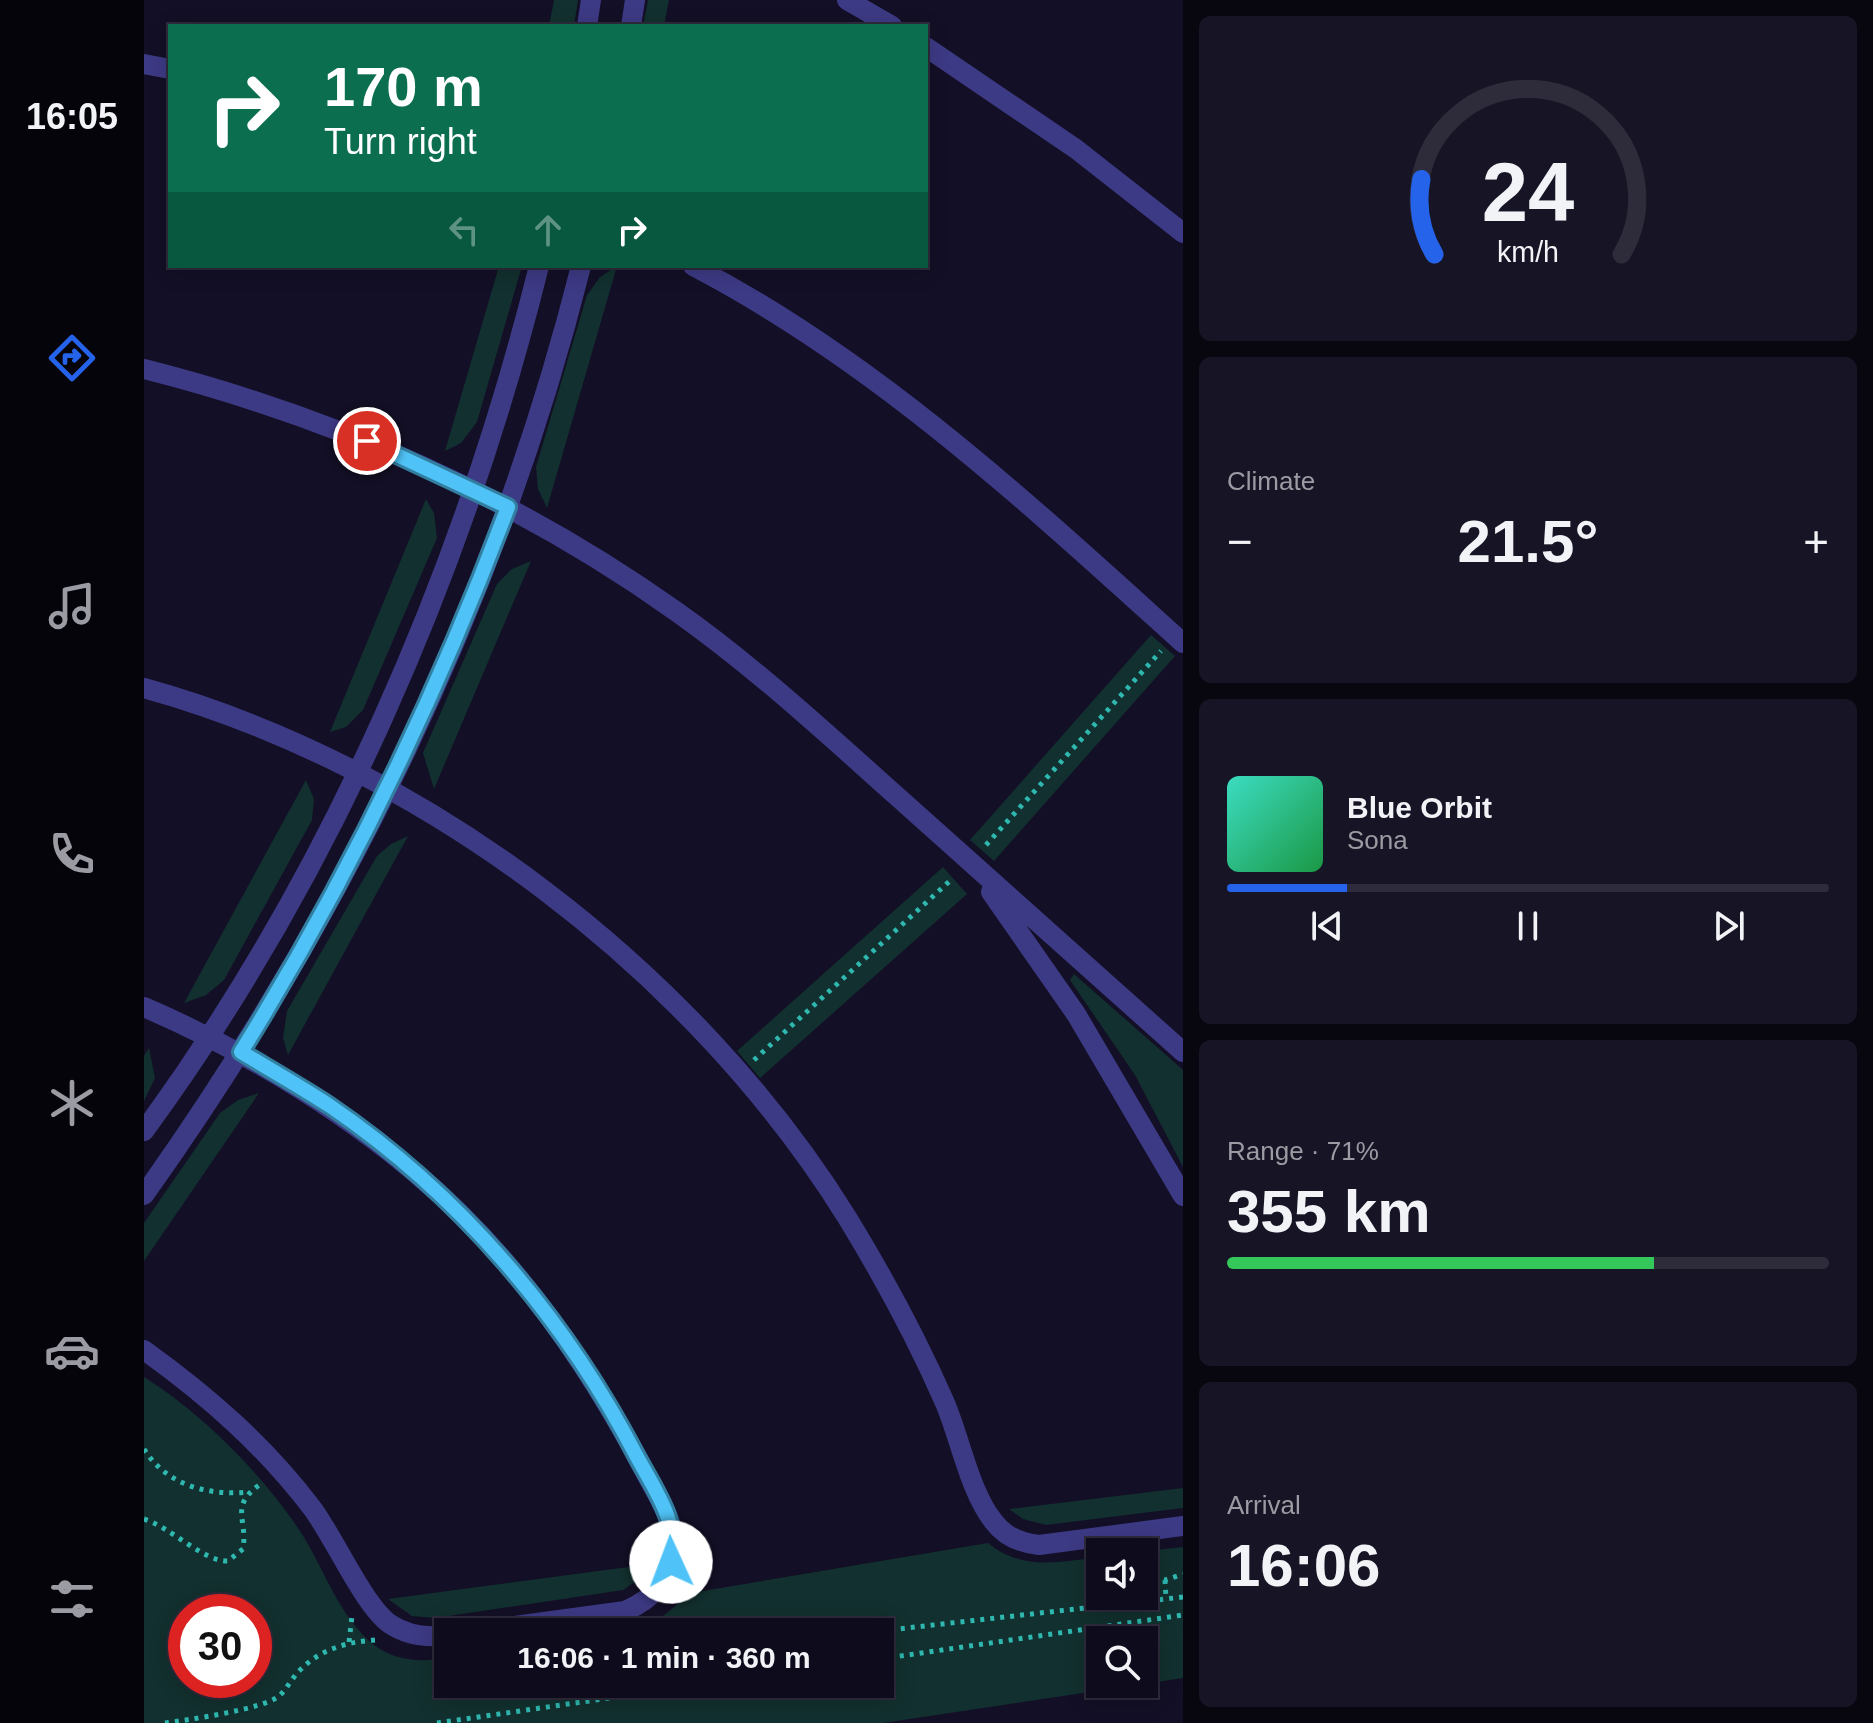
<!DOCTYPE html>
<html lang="en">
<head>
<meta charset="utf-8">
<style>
	:root { --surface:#0e0b1c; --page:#171425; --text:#f1f3f6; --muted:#9b9ba3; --line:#2e2b3b; --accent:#2563eb }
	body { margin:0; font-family:Arial,sans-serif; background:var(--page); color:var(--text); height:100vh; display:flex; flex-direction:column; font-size:30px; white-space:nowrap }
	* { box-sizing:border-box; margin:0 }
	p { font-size:26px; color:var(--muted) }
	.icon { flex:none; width:44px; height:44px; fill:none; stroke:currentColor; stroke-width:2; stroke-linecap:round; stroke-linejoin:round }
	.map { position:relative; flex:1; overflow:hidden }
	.details { display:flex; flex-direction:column; gap:16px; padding:16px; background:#08060f; width:690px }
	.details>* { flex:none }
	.top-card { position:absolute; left:24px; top:24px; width:760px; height:244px; border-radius:0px; box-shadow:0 4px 20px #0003,0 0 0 2px var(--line); background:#0b6e4f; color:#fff; overflow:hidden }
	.fabs { position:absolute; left:942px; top:1538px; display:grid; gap:16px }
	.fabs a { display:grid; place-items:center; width:72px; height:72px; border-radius:0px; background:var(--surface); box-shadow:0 4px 20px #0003,0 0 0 2px var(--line); font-size:40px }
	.speed { position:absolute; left:24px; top:1594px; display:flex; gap:16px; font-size:40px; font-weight:700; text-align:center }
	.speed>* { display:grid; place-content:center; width:104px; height:104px; border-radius:50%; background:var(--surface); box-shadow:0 4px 20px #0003,0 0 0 2px var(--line); line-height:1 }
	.speed .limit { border:12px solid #d22; background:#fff; color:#111 }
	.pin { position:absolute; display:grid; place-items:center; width:68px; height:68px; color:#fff; margin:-34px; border:4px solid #fff; border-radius:50%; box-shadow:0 2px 8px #0007 }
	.me { position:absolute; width:88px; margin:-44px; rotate:358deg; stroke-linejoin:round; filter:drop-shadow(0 0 6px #0008) }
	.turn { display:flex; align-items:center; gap:28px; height:168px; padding:0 24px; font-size:36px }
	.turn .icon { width:104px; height:104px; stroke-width:2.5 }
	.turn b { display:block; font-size:56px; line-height:68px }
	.lanes { display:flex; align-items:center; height:76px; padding:0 24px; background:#0003; justify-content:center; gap:40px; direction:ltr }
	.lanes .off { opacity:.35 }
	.big { font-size:60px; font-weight:700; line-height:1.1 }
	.details .widget { flex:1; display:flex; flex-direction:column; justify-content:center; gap:12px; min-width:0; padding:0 28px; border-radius:12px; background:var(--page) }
	.details .dial { align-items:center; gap:0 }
	.dial svg { height:208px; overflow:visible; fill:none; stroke:var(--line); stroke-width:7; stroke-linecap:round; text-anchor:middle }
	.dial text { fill:var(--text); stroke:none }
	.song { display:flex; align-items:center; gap:24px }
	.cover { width:96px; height:96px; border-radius:12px; background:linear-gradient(135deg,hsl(170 70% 55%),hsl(140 70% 35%)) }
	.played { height:8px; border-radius:4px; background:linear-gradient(90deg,var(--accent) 20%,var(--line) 20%) }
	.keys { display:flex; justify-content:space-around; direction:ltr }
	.heat { display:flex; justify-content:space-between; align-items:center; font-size:44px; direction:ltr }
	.charge { height:12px; border-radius:6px; background:linear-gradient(90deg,#34c759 71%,var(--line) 0) }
	.trip { position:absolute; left:290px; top:1618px; width:460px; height:80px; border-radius:0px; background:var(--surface); box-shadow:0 4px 20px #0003,0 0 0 2px var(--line); font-weight:700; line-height:80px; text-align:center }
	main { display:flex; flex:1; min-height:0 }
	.tab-bar { display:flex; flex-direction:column; width:144px; justify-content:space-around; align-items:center; background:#06040b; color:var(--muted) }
	.tab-bar .icon { width:56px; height:56px }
	.tab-bar .active { color:var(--accent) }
	.tab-bar b { font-size:36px; color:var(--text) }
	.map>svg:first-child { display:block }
</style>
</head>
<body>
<main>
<nav class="tab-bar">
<b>16:05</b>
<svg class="icon active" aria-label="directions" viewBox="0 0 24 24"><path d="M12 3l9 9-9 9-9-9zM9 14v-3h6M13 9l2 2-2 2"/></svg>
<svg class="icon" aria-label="music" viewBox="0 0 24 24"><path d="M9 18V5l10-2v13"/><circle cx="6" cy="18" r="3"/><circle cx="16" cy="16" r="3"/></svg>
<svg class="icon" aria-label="phone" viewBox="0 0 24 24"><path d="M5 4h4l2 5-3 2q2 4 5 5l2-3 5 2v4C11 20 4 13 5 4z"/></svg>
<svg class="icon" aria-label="climate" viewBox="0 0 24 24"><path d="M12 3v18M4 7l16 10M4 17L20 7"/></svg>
<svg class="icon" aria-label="car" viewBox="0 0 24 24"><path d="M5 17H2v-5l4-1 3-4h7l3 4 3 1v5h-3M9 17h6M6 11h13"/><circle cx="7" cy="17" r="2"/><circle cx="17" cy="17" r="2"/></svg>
<svg class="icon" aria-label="filters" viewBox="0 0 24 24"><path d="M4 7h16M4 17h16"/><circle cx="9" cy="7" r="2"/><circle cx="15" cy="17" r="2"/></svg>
</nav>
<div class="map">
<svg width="1039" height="1723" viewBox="0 0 1039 1723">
	<rect width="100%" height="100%" fill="#130f26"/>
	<!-- green -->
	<path fill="#12302f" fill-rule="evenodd" d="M 410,0 L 434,0 L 430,26 L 405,26 Z
		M 504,0 L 525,0 L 520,26 L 499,26 Z
		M 355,266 L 378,266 L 333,422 L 317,443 L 301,451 Z
		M 473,266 L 403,508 L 394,489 L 392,467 L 443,295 L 456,277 Z
		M 282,499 L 290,513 L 293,538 L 219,710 L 202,727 L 186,732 Z
		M 387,561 L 290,789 L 279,753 L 353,584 L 368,569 Z
		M 1007,635 L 1031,656 L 850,861 L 826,840 Z
		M 162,780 L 170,799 L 168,820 L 80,980 L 62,995 L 40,1003 Z
		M 264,836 L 144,1055 L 139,1038 L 143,1011 L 233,856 L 247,844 Z
		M 799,867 L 823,894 L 616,1078 L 593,1051 Z
		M 930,974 L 1039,1070 L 1039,1167 L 991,1075 L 926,980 Z
		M 5,1048 L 11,1078 L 0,1101 L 0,1056 Z
		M 115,1093 L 0,1261 L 0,1223 L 76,1113 L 94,1100 Z
		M 0,1377 C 59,1414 117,1473 156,1531 C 179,1566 195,1617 229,1644 C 252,1662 277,1662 304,1658 L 304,1684 L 736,1684 L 736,1632 L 484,1632 L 518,1617 L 547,1593 L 844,1543 C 878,1571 915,1562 956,1557 L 956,1596 L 1000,1596 L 1000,1552 L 995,1552 L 1039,1547 L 1039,1678 L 1000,1684 L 1000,1640 L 956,1640 L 956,1684 L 999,1684 L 739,1723 L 0,1723 ZM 42,1612 L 110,1612 L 110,1680 L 42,1680 Z
		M 1039,1488 L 1039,1508 L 902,1525 L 879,1519 L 865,1509 Z
		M 507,1564 L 498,1577 L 479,1590 L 291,1618 L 268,1616 L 244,1599 Z"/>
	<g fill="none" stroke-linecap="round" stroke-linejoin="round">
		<!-- path -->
		<path stroke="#2fb8b0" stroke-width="5" stroke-dasharray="4 6" stroke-linecap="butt" d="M 842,845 L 1017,651
			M 610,1060 L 809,878
			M 0,1449 C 22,1485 64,1496 104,1492
			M 0,1519 C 28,1528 60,1562 84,1561 L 99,1549 C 104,1518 84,1506 118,1483
			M 1000,1576 L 1021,1580 L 1039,1574
			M 1021,1580 L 1022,1599
			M 727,1632 L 1039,1597
			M 205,1642 L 208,1616
			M 736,1659 L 1039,1615
			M 21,1723 C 43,1720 120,1709 135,1696 C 142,1690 147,1680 154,1672 C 175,1650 201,1642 231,1640
			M 293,1723 L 562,1684"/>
		<!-- minor -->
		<path stroke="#3d3a85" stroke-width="20" d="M 703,0 L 748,26
			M 443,26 L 447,0
			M 487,26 L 491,0
			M 782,47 L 932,149 L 1039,233
			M 0,64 L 26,69
			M 549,266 C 733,362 886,505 1039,643
			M 0,369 C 190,417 373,498 533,612 C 612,668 683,734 756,799 C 850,883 945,968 1039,1052
			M 0,688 C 281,766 551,972 704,1219 C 740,1278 773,1339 801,1403 C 816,1438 826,1493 850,1522 C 861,1537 877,1543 895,1545 L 1039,1526
			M 847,892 L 932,1014 L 1039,1196
			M 0,1007 C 97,1049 186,1102 268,1170 C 366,1251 441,1358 500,1470 C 511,1492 528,1516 530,1542 C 531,1575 510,1599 481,1611 L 326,1632
			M 0,1131 C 187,876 319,572 395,266
			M 0,1195 C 200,914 353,601 437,266
			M 0,1350 C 64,1396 120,1445 168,1508 C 190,1537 220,1606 246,1624 C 264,1636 283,1638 304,1635"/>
	</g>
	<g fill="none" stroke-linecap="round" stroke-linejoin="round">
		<defs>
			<path id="route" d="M 223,441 L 364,507 C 292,698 205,878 97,1052 C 127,1070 157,1087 186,1106 C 315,1194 420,1317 492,1455 C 510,1489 536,1523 527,1562"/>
		</defs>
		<!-- route casing -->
		<use href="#route" stroke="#337fa1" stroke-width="20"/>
		<!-- route -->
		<use href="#route" stroke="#4fc3f7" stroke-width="14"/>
	</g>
</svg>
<div class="fabs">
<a><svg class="icon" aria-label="sound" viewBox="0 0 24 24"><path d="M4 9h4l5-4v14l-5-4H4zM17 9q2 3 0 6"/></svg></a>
<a><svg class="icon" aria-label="search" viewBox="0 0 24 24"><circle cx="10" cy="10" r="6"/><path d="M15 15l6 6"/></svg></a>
</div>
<div class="speed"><div class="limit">30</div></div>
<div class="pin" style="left:223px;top:441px;background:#d93025"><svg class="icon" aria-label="arrive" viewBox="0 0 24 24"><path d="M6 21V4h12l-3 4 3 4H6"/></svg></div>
<svg class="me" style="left:527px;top:1562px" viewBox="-20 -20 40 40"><circle r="19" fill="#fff"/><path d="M0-13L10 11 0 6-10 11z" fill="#4fc3f7"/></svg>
<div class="trip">16:06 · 1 min · 360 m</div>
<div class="top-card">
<div class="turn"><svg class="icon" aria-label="right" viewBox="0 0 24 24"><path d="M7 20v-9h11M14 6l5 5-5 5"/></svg><div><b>170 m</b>Turn right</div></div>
<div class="lanes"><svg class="icon off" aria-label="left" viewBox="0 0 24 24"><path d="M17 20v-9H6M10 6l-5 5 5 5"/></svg><svg class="icon off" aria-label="ahead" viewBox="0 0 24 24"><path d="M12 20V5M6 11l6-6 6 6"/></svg><svg class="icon" aria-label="right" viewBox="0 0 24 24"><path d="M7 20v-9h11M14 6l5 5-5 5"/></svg></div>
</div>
</div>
<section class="details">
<div class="widget dial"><svg viewBox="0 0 100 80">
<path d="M14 69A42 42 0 1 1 86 69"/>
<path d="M14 69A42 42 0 0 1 9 40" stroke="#2563eb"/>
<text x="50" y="56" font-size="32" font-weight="700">24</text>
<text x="50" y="72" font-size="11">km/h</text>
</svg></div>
<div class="widget"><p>Climate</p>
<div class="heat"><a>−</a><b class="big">21.5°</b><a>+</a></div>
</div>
<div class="widget">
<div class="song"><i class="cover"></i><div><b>Blue Orbit</b><p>Sona</p></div></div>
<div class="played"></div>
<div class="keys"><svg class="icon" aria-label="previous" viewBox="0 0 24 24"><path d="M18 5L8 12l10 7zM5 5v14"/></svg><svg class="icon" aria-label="pause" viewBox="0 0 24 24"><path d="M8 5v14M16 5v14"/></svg><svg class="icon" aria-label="next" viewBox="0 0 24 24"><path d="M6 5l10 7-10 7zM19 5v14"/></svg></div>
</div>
<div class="widget"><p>Range · 71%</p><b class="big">355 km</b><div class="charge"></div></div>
<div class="widget"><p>Arrival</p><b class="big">16:06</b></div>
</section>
</main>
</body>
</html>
